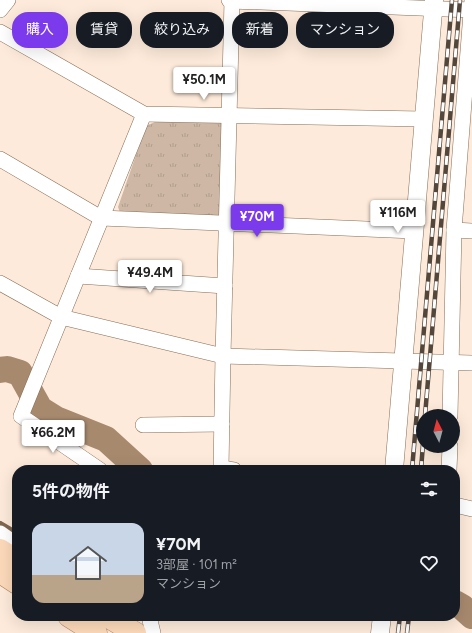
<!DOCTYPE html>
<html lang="ja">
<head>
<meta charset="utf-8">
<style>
  body { margin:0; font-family:Figtree,"Noto Sans JP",sans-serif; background:#242831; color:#f1f3f6; height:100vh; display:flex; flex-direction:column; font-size:15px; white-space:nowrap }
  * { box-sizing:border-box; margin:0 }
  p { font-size:13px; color:#9ea1a6 }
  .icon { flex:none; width:22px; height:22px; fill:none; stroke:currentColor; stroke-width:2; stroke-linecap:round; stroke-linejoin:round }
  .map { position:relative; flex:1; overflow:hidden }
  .side { position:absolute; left:12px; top:465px; width:448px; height:156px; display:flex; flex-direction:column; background:#171b24; border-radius:16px; box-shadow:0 4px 16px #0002 }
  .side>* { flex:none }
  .banner { position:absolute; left:12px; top:12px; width:448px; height:36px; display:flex; gap:8px }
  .needle { width:26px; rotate:354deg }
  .buttons { position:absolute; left:416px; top:409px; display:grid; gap:8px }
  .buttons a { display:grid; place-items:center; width:44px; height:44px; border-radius:50%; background:#171b24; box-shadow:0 4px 16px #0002; font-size:20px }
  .price { position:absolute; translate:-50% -34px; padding:0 9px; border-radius:4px; background:#fff; color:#222; font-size:13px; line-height:26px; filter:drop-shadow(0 1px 2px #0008) }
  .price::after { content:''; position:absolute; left:50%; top:24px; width:12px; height:9px; margin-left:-6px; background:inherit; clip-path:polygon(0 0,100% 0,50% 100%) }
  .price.on { background:#7c3aed; color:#fff }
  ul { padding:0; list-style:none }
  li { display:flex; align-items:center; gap:12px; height:100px; padding:0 20px }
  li+li { border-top:1px solid #363941 }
  li span { display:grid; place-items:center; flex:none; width:112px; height:80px; border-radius:12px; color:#555 }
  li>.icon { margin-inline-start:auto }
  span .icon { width:48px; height:48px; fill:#fffc; stroke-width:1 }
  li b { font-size:17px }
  h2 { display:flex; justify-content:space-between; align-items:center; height:48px; padding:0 20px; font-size:17px }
  .pill { padding:0 14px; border-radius:16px; background:#171b24; box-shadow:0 4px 16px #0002; font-size:14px; line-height:36px }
  .pill.on { background:#7c3aed; color:#fff }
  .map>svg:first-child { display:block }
  .grass { fill:url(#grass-tufts) }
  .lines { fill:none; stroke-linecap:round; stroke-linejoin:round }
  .stream { stroke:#7f6751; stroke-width:4.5 }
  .river { stroke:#a7896e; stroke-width:26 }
  .minor-casing { stroke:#886e56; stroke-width:16 }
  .tertiary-casing { stroke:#886e56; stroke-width:19 }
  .primary-casing { stroke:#ad855f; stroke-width:23 }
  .minor { stroke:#fff; stroke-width:15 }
  .tertiary { stroke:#fff; stroke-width:18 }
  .primary { stroke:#fbd9b9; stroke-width:22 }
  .rail-casing { stroke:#53473c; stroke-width:4.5 }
  .rail { stroke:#fff; stroke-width:3; stroke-dasharray:9; stroke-linecap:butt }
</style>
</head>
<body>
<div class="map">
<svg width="472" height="633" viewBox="0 0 472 633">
  <defs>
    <pattern id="grass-tufts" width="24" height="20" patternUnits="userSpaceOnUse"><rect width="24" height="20" fill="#ceb8a5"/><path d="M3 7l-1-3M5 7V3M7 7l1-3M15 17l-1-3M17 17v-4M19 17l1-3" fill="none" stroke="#b19d8d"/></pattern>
  </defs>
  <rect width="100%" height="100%" fill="#fdeada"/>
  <!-- grass -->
  <polygon class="grass" points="157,121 221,122 226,130 223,214 217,219 121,215 118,207 146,126"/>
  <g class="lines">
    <!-- stream -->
    <polyline class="stream" points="0,523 17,533"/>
    <!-- river -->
    <g class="river">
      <polyline points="0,370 7,369 20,373 40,409 56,419 106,439 140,470"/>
      <polyline points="455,603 462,607 472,616"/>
    </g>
    <!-- minor casing -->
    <g class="minor-casing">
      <g id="minor">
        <polyline points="229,0 231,1 472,10"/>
        <polyline points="232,0 223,356 221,468 234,470"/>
        <polyline points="0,10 8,0"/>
        <polyline points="0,32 144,114 423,119"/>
        <polyline points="0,159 101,218 414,231"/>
        <polyline points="454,230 472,231"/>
        <polyline points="78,276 225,286"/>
        <polyline points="0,283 61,317 223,356 472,363"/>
        <polyline points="450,416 454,230 472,0"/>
        <polyline points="143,425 222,424"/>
        <polyline points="100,470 21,416 144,114"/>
        <polyline points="449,470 450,446"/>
        <polyline points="455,505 472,509"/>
        <polyline points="0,533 17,545"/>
        <polyline points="149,616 153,633"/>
      </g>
    </g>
    <!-- tertiary casing -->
    <g class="tertiary-casing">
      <g id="tertiary">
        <polyline points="394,470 434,0"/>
        <polyline points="380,633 382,616"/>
      </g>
    </g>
    <!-- primary casing -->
    <g class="primary-casing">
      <g id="primary">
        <polyline points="0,550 17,561"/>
        <polyline points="0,572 17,583"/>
        <polyline points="69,616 96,633"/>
        <polyline points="107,616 135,633"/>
      </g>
    </g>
    <!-- minor -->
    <use href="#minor" class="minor"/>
    <!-- tertiary -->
    <use href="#tertiary" class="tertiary"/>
    <!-- primary -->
    <use href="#primary" class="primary"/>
    <!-- rail casing -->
    <g class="rail-casing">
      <g id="rail">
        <polyline points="425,416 460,0"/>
        <polyline points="412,470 452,0"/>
        <polyline points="421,470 423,444"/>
        <polyline points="398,633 400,616"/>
        <polyline points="407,633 409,616"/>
      </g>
    </g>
    <!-- rail -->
    <use href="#rail" class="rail"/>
  </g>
</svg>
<div class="buttons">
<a><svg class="needle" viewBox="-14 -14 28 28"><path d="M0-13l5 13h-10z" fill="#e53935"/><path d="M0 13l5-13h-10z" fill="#9ea1a6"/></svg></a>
</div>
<b class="price" style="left:204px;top:101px">¥50.1M</b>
<b class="price" style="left:398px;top:234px">¥116M</b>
<b class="price on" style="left:257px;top:238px">¥70M</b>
<b class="price" style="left:150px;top:294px">¥49.4M</b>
<b class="price" style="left:53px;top:454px">¥66.2M</b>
<div class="banner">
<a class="pill on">購入</a>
<a class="pill">賃貸</a>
<a class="pill">絞り込み</a>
<a class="pill">新着</a>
<a class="pill">マンション</a>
</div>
<section class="side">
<h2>5件の物件<svg class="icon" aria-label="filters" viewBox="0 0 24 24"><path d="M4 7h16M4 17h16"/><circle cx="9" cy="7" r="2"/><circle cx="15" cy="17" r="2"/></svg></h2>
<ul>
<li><span style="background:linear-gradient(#c9d6e8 65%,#b9a48a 0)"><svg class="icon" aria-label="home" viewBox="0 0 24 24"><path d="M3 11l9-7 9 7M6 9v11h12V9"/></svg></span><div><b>¥70M</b><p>3部屋 · 101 m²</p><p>マンション</p></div><svg class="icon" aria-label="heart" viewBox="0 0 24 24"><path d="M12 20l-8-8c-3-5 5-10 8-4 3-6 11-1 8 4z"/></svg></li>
</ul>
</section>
</div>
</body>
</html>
